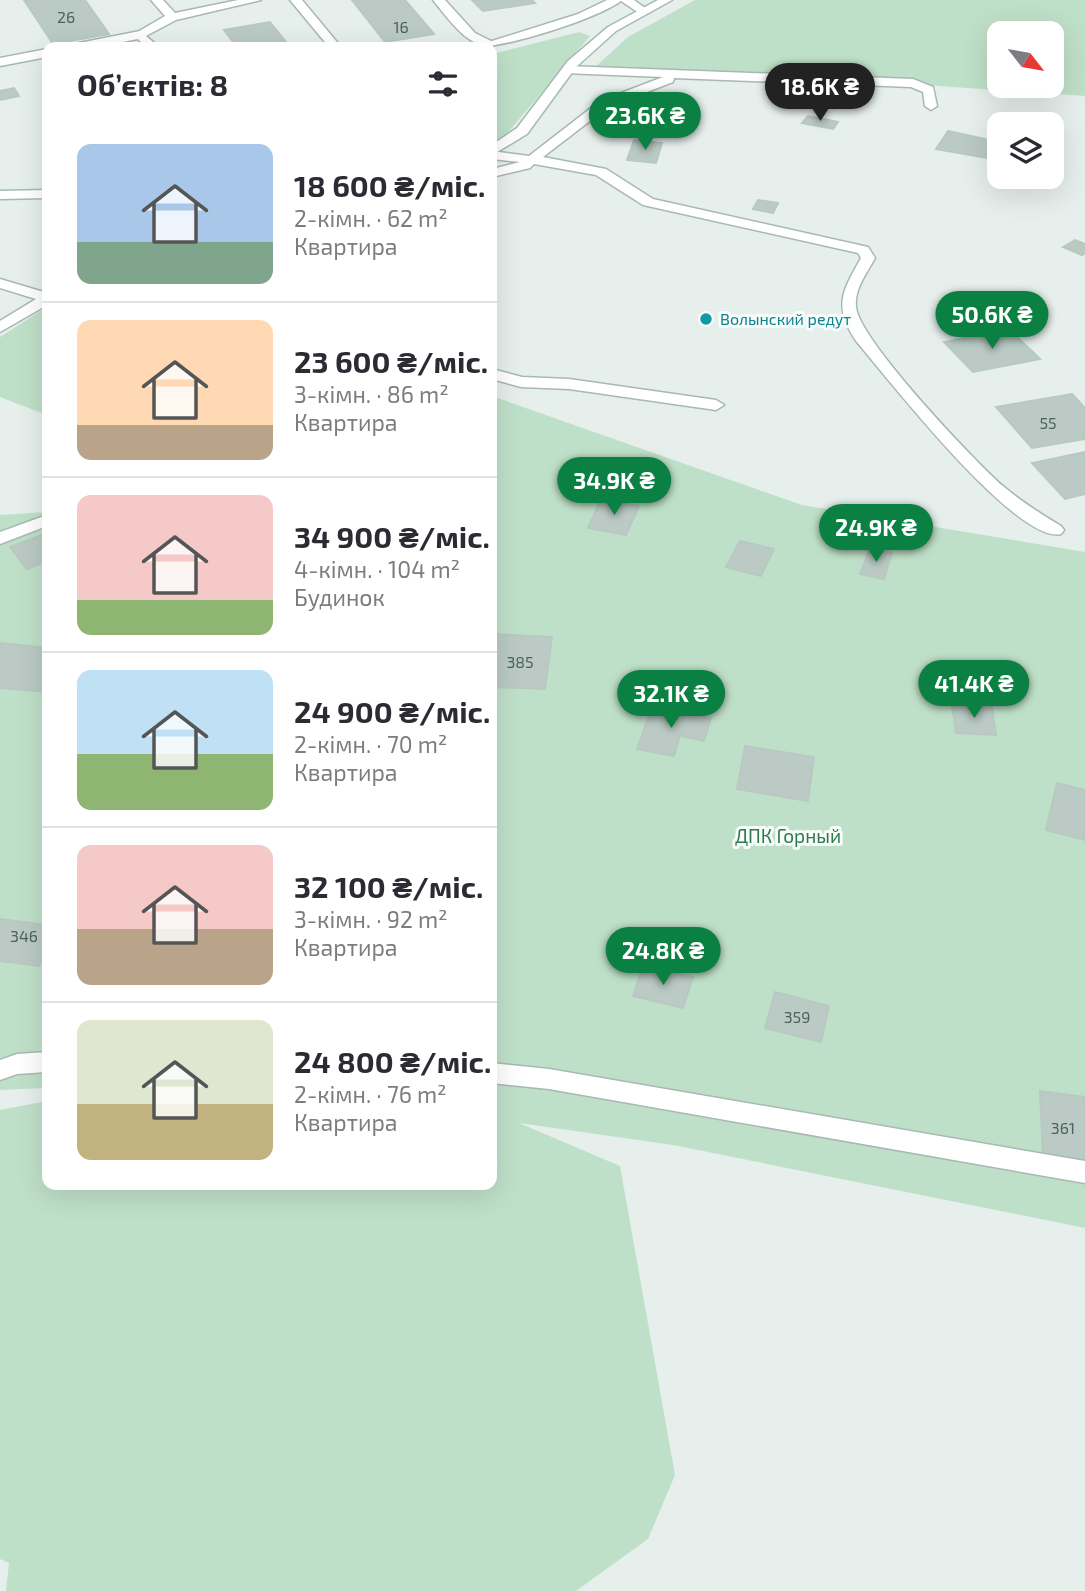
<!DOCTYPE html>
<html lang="uk">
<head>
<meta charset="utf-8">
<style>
  body { margin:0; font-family:"Exo 2",sans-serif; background:#f2f2f3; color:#2b2b33; height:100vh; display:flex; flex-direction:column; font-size:26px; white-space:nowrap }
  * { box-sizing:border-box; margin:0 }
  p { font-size:23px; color:#7c7c81 }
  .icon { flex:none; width:38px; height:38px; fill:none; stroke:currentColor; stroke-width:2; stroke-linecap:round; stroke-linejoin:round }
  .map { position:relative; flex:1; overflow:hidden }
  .sheet { position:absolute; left:42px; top:42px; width:455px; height:1148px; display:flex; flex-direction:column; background:#fff; border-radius:14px; box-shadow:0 7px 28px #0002 }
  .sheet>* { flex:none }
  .needle { width:46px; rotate:121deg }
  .controls { position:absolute; left:987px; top:21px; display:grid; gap:14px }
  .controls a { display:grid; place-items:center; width:77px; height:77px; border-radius:14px; background:#fff; box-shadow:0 7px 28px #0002; font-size:35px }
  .price { position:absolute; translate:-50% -60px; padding:0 16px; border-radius:24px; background:#0b8043; color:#fff; font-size:23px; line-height:46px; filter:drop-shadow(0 2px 4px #0008) }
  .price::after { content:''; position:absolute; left:50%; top:42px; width:21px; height:16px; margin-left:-10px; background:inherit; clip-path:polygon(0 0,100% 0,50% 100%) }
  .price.selected { background:#222; color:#fff }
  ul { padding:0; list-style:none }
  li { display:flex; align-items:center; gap:21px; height:175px; padding:0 35px }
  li+li { border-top:2px solid #e1e1e2 }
  li span { display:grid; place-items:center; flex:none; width:196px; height:140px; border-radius:14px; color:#555 }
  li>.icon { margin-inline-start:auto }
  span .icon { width:84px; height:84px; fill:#fffc; stroke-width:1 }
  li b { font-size:30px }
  h2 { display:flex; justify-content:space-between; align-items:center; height:84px; padding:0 35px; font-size:30px }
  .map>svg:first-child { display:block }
  .green { fill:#bfe0c8; fill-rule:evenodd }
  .building { fill:#bbcac4; stroke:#b8c9c2; stroke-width:2 }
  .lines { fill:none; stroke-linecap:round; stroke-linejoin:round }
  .lane-casing { stroke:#a8b8b2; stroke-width:3 }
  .street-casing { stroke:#a8b8b2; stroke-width:3 }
  .secondary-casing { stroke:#a4bbb3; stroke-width:3 }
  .lane { fill:#fff; fill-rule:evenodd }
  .street { fill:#fff; fill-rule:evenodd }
  .secondary { fill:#fff; fill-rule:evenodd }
  .culture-dot { fill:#0f9aa8; stroke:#f7fbf9; stroke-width:2.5 }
  .labels { text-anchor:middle; stroke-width:6; stroke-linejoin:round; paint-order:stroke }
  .number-label { font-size:16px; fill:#4a645c }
  .far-culture-label { font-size:16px; fill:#0d838f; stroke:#f7fbf9; text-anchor:start }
  .park-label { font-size:19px; fill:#2d7a4b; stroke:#f7fbf9 }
</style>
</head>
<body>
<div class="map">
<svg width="1085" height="1591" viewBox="0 0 1085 1591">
  <rect width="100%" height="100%" fill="#e6efeb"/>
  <!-- green -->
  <g class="green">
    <path d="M695 0H1085V96L795 76 593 69 628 37ZM999 33H1052V86H999Z"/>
    <polygon points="579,32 590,36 504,137 492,146 492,54"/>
    <polygon points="47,307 47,415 0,397 0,337"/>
    <polygon points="492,396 802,505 1085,552 1085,1228 673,1145 519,1123 620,1166 675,1475 648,1539 576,1591 6,1591 9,1563 0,1559 0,1110 47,1101 47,1185 492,1185"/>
    <polygon points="47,512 47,1088 0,1090 0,515"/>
  </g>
  <!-- building -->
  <g class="building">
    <polygon points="24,0 85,0 109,34 53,44"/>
    <polygon points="352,0 405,0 434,34 385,42"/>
    <polygon points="472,0 532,0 535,3 483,11"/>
    <polygon points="270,22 290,47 237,47 224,30"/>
    <polygon points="14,88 19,96 0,100 0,91"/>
    <polygon points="808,116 838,122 833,129 802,123"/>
    <polygon points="948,131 999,142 999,160 936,149"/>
    <polygon points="634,140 662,143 656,163 627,160"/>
    <polygon points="758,200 778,203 773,213 753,209"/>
    <polygon points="1075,240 1085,244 1085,253 1082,255 1063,247"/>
    <polygon points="1009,329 1040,359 973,372 944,342"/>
    <polygon points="1072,394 1085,408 1085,439 1032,448 996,407"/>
    <polygon points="1085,452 1085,494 1065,499 1032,463"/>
    <polygon points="601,499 639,506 626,535 588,528"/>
    <polygon points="47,533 47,561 27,569 10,547"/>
    <polygon points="740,541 774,549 761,576 726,567"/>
    <polygon points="870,548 892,553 884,579 860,574"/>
    <polygon points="492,634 552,637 545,689 492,687"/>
    <polygon points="0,643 47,648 46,692 0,688"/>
    <polygon points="952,706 992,707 996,735 956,733"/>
    <polygon points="652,707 711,718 704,741 680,736 674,756 637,749"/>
    <polygon points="745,746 814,757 808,801 737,789"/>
    <polygon points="1057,783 1085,790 1085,840 1046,830"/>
    <polygon points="0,919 47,925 47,948 39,966 0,961"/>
    <polygon points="643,966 693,977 683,1008 633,996"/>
    <polygon points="775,992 829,1006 821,1042 765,1028"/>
    <polygon points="1040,1091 1085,1097 1085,1164 1043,1158"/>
  </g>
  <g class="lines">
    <!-- lane casing -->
    <g class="lane-casing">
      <g id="lane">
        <polygon points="151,0 163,0 175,13 238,0 261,0 176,20 144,37 136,37 136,33 165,16"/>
        <polygon points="290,0 302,0 341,47 329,47"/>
        <path d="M433 0H445L475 33 493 42V46C469 50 447 17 433 0Z"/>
        <path d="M567 66 913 79 933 87 937 106 931 110 925 106 923 92 911 87 674 78 673 82 608 107 543 157 606 169 653 199 868 247 875 258C867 273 854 289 856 307 859 340 975 462 1004 487 1022 502 1041 514 1061 526L1064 530 1061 534C1017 545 886 376 856 341 833 306 842 292 861 258L858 253 643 205 596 175 534 164 530 168 492 177V169L520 162 492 159V151L529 156 600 101 663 77 563 73V67Z"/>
        <polygon points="0,279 47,293 47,305 0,332 0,321 36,299 0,288"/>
        <polygon points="492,369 522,377 569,379 716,400 724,405 716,410 569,389 521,387 492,379"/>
      </g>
    </g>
    <!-- street casing -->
    <g class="street-casing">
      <g id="street">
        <path d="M607 0H634L649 11 639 13 621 1C594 20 505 48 473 47L578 14Z"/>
        <polygon points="140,31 159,47 146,47 138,39 96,47 73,47 79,43"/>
        <polygon points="47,49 47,57 0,66 0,58"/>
        <polygon points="47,515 47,526 0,544 0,532"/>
        <polygon points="47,1052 47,1072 17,1074 0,1080 0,1060 17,1054"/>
        <polygon points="492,1063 549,1069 1085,1161 1085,1183 549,1089 492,1083"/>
      </g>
    </g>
    <!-- secondary casing -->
    <g class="secondary-casing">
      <g id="secondary">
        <polygon points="658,0 672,0 616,31 576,67 527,134 492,155 492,145 517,128 568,61 608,27"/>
        <polygon points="47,190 47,198 0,199 0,191"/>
      </g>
    </g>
    <!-- lane -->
    <use href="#lane" class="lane"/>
    <!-- street -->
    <use href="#street" class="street"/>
    <!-- secondary -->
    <use href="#secondary" class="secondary"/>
  </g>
  <!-- markers -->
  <circle class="culture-dot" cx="706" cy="319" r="7"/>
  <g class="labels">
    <!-- number labels -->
    <g class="number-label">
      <text x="66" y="23">26</text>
      <text x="401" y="33">16</text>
      <text x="1048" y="429">55</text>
      <text x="520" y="668">385</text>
      <text x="24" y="942">346</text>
      <text x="797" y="1023">359</text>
      <text x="1063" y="1134">361</text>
    </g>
    <!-- far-culture labels -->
    <g class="far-culture-label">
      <text x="720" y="325">Волынский редут</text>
    </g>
    <!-- park labels -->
    <g class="park-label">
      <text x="788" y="843">ДПК Горный</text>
    </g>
  </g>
</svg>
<div class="controls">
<a><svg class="needle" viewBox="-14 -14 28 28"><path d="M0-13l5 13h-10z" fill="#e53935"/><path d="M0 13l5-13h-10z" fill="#7c7c81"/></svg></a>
<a><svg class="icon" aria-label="layers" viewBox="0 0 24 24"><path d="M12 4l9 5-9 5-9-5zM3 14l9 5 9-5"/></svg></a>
</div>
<b class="price selected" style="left:820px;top:123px">18.6K ₴</b>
<b class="price" style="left:645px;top:152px">23.6K ₴</b>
<b class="price" style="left:992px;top:351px">50.6K ₴</b>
<b class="price" style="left:614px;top:517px">34.9K ₴</b>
<b class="price" style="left:876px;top:564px">24.9K ₴</b>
<b class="price" style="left:974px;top:720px">41.4K ₴</b>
<b class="price" style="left:671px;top:730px">32.1K ₴</b>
<b class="price" style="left:663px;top:987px">24.8K ₴</b>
<section class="sheet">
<h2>Об’єктів: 8<svg class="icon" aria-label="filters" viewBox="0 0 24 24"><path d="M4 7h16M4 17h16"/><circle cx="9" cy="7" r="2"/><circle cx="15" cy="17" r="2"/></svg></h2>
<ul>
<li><span style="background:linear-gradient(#a9c7e8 70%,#7fa58c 0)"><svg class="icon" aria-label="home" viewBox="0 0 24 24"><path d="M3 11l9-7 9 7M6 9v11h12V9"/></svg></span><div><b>18 600 ₴/міс.</b><p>2-кімн. · 62 m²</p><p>Квартира</p></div></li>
<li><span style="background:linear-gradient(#ffd9b3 75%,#b9a48a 0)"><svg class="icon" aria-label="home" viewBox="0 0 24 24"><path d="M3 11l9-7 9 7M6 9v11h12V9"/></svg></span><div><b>23 600 ₴/міс.</b><p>3-кімн. · 86 m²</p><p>Квартира</p></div></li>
<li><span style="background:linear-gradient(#f6c9c9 75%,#8fb573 0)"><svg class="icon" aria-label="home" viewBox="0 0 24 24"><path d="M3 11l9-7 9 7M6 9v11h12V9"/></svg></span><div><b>34 900 ₴/міс.</b><p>4-кімн. · 104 m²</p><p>Будинок</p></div></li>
<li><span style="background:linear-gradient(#bfe0f5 60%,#8fb573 0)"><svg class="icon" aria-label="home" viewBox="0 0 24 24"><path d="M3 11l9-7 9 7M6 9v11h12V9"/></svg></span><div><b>24 900 ₴/міс.</b><p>2-кімн. · 70 m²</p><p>Квартира</p></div></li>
<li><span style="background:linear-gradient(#f6c9c9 60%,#b9a48a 0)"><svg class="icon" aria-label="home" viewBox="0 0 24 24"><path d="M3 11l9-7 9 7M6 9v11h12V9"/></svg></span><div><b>32 100 ₴/міс.</b><p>3-кімн. · 92 m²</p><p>Квартира</p></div></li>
<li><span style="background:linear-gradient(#dfe7d0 60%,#c2b280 0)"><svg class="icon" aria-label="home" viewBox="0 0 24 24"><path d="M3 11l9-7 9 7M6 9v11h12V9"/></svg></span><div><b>24 800 ₴/міс.</b><p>2-кімн. · 76 m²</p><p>Квартира</p></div></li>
</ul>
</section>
</div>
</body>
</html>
